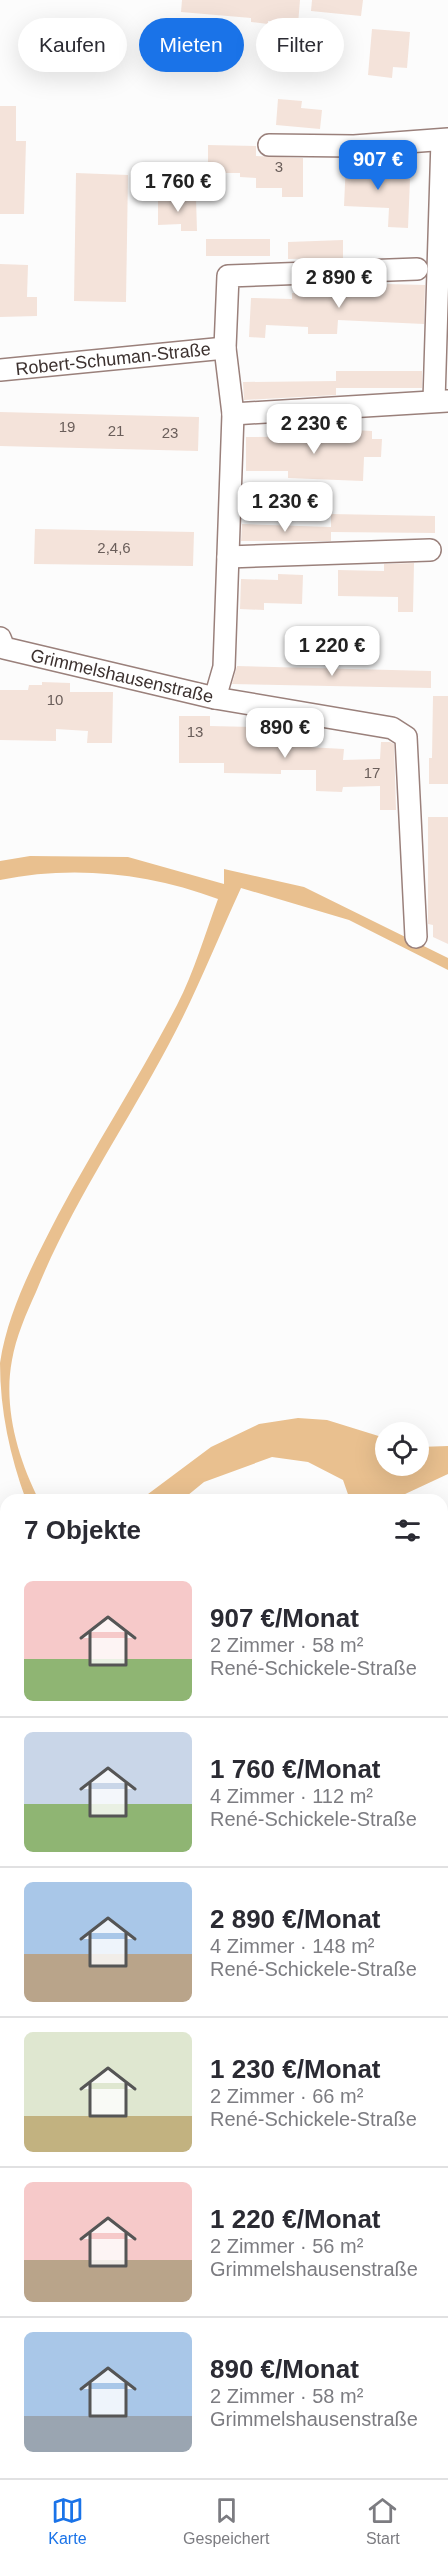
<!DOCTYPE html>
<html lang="de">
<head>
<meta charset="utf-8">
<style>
  body { margin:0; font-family:Helvetica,sans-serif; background:#f2f2f3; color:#2b2b33; height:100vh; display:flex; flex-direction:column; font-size:22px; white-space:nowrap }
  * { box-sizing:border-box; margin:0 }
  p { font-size:20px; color:#7c7c81 }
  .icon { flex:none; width:33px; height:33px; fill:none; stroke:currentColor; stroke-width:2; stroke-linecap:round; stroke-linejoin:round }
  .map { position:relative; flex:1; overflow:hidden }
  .drawer { position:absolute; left:0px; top:1494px; width:448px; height:984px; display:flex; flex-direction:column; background:#fff; border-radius:18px 18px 0 0; box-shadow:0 6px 24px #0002 }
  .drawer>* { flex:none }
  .banner { position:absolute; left:18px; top:18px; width:412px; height:54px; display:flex; gap:12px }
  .controls { position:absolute; left:375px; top:1422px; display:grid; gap:12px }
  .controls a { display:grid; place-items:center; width:54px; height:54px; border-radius:50%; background:#fff; box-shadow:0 6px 24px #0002; font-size:30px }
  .price { position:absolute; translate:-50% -51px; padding:0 14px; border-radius:12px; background:#fff; color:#222; font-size:20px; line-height:39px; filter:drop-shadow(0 2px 3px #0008) }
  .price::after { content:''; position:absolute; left:50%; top:36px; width:18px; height:14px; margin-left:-9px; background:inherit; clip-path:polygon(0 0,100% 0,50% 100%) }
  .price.selected { background:#1a73e8; color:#fff }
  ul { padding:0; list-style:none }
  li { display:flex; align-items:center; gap:18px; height:150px; padding:0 24px }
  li+li { border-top:2px solid #e1e1e2 }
  li span { display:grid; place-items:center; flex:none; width:168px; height:120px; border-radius:9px; color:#555 }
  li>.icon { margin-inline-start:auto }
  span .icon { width:72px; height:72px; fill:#fffc; stroke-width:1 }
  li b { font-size:26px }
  h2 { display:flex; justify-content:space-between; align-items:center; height:72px; padding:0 24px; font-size:26px }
  .chip { padding:0 21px; border-radius:27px; background:#fff; box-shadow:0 6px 24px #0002; font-size:21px; line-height:54px }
  .chip.selected { background:#1a73e8; color:#fff }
  .menu { display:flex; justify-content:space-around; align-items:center; height:84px; border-top:2px solid #e1e1e2; background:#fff; font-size:16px; color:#7c7c81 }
  .menu a { display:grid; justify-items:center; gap:3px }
  .menu .selected { color:#1a73e8 }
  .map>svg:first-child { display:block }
  .green { fill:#e9c08f }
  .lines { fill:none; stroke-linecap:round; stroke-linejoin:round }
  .stream { stroke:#f2a1cb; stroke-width:6 }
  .building { fill:#f4e3da }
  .minor-casing { stroke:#9a807b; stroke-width:24 }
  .minor { stroke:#fff; stroke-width:21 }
  .labels { text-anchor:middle; stroke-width:6; stroke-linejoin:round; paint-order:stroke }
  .number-label { font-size:15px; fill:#6a5e5a }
  .street-label { font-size:18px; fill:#3c312f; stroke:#fff }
</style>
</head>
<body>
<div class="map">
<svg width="448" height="2478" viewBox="0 0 448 2478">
  <rect width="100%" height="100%" fill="#fcfcfc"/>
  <!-- green -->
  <g class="green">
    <path d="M30 856 128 857 224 884V869L304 887 448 958V970L349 920 241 888C217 940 196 994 169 1044 125 1127 71 1205 36 1292 26 1314 16 1337 12 1360 3 1407 18 1459 39 1500H26C10 1456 0 1411 0 1363 8 1310 34 1262 58 1215 96 1144 140 1076 177 1005 194 972 205 934 218 899 148 873 73 865 0 880V861Z"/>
    <polygon points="298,1418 327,1420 385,1438 386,1466 418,1466 419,1447 448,1446 448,1474 403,1495 400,1500 350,1500 343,1480 308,1462 272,1457 204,1482 182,1500 140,1500 211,1447 259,1424"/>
    <polygon points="6,1715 6,1928 0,1934 0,1721"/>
    <polygon points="448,2260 448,2427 442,2426 442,2261"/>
    <polygon points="443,2436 448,2437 448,2478 159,2478 159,2472 442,2472"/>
  </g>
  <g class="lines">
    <!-- stream -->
    <g class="stream">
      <polyline points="0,1750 6,1745"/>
      <polyline points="442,2392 448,2395"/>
      <polyline points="162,2472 163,2478"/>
    </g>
  </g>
  <!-- building -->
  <g class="building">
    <polygon points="182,0 300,0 298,24 268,21 268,24 251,22 251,18 181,12"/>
    <polygon points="312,0 363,0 361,16 311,11"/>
    <polygon points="372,29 410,32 407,68 393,67 392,78 368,75"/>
    <polygon points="278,99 302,101 301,108 322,110 320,129 276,125"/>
    <polygon points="0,106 16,106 16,141 26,141 24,214 0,214"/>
    <polygon points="208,145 256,146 256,156 303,158 303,197 282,197 282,188 256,188 256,178 240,177 240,173 208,173"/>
    <polygon points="346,161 390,163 389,178 410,179 408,228 388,227 389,208 344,206"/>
    <polygon points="76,173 128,175 126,302 74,301"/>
    <polygon points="158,198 196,198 197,231 181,231 181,224 158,225"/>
    <rect x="206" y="239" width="64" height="17"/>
    <polygon points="343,240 343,258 288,259 288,242"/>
    <polygon points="0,264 28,265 27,297 37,297 37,316 0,317"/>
    <polygon points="387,284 425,285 424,324 338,320 337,334 308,334 308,327 266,325 265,338 249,337 251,298 292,299 292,293 339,294 339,288 386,290"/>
    <polygon points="336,371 422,371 422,388 336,388 336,382 336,395 244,400 243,382 336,381"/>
    <polygon points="0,412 199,417 198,451 0,446"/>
    <polygon points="334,429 372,431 372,439 382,439 381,457 364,457 363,481 288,478 288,471 246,471 246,437 334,436"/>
    <polygon points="331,514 435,516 435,533 331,532"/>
    <polygon points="242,524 331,527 331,541 241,541"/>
    <polygon points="35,529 194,532 193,566 34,564"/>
    <polygon points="414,563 413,612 398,612 398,597 338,596 338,570 384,571 384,564"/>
    <polygon points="278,574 303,575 302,604 264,603 264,610 240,609 241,579 278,580"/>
    <polygon points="237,666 431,671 431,688 232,684"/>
    <polygon points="42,682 70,683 70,692 113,692 112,743 87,743 88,731 56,729 56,741 0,740 0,690 28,690 29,685 42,685"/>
    <polygon points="433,696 448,696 448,784 429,784 429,758 432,758"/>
    <polygon points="179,716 210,716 210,726 253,727 253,744 344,749 343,760 380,759 381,742 390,742 394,744 396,810 380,810 380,786 343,787 342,792 316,791 316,770 281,770 281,774 224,773 224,763 179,763"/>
    <polygon points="428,817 448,817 448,944 433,937 433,925 428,924"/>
  </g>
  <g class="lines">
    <!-- minor casing -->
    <g class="minor-casing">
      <g id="minor">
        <polyline points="269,145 354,146 448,139"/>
        <polyline points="0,370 225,348"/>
        <polyline points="434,401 442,140"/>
        <polyline points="233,414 447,401"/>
        <polyline points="228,557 430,550"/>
        <polyline points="0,638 4,648 215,698 392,728 406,737 416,937"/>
        <polyline points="215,698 224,667 233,414 225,348 228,276 417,269"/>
        <polyline points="0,1590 6,1585"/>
        <polyline points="442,1689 448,1689"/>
      </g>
    </g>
    <!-- minor -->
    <use href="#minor" class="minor"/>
  </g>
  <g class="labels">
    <!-- number labels -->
    <g class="number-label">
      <text x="279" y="172">3</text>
      <text x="67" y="432">19</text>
      <text x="116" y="436">21</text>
      <text x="170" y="438">23</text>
      <text x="114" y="553">2,4,6</text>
      <text x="55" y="705">10</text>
      <text x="195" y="737">13</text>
      <text x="372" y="778">17</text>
    </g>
    <!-- street labels -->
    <g class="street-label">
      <text transform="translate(113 359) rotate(-6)" y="6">Robert-Schuman-Straße</text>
      <text transform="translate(122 676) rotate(13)" y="6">Grimmelshausenstraße</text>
    </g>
  </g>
</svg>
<div class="controls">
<a><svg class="icon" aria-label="locate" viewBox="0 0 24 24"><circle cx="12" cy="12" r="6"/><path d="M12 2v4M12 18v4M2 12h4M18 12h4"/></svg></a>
</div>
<b class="price selected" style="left:378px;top:191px">907 €</b>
<b class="price" style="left:178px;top:213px">1 760 €</b>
<b class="price" style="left:339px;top:309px">2 890 €</b>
<b class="price" style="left:314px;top:455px">2 230 €</b>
<b class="price" style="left:285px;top:533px">1 230 €</b>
<b class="price" style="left:332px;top:677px">1 220 €</b>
<b class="price" style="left:285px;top:759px">890 €</b>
<div class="banner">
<a class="chip">Kaufen</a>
<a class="chip selected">Mieten</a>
<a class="chip">Filter</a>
</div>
<section class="drawer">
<h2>7 Objekte<svg class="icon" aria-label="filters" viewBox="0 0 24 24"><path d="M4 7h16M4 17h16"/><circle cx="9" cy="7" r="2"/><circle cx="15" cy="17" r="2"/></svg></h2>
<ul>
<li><span style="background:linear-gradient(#f6c9c9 65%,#8fb573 0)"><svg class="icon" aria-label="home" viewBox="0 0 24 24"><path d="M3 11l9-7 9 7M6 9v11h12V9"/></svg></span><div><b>907 €/Monat</b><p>2 Zimmer · 58 m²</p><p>René-Schickele-Straße</p></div></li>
<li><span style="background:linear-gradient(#c9d6e8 60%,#8fb573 0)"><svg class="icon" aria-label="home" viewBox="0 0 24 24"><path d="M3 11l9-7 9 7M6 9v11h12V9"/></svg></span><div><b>1 760 €/Monat</b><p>4 Zimmer · 112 m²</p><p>René-Schickele-Straße</p></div></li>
<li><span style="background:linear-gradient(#a9c7e8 60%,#b9a48a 0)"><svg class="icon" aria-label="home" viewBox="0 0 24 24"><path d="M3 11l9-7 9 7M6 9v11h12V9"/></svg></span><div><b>2 890 €/Monat</b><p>4 Zimmer · 148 m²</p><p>René-Schickele-Straße</p></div></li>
<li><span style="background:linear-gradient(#dfe7d0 70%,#c2b280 0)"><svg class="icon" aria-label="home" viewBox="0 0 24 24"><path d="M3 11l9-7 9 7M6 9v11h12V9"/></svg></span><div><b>1 230 €/Monat</b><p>2 Zimmer · 66 m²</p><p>René-Schickele-Straße</p></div></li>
<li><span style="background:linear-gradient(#f6c9c9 65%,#b9a48a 0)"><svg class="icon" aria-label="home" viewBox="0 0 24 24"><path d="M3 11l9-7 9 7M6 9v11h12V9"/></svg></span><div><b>1 220 €/Monat</b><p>2 Zimmer · 56 m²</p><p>Grimmelshausenstraße</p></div></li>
<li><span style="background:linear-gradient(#a9c7e8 70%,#9aa5b1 0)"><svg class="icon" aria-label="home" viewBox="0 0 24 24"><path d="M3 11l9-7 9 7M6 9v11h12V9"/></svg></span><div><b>890 €/Monat</b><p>2 Zimmer · 58 m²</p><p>Grimmelshausenstraße</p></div></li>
</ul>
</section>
</div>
<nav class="menu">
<a class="selected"><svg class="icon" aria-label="map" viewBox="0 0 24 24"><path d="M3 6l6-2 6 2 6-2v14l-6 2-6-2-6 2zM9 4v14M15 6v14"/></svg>Karte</a>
<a><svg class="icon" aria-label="saved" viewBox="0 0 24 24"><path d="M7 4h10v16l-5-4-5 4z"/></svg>Gespeichert</a>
<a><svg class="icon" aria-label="home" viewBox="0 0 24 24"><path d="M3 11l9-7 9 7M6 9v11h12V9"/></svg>Start</a>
</nav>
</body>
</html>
